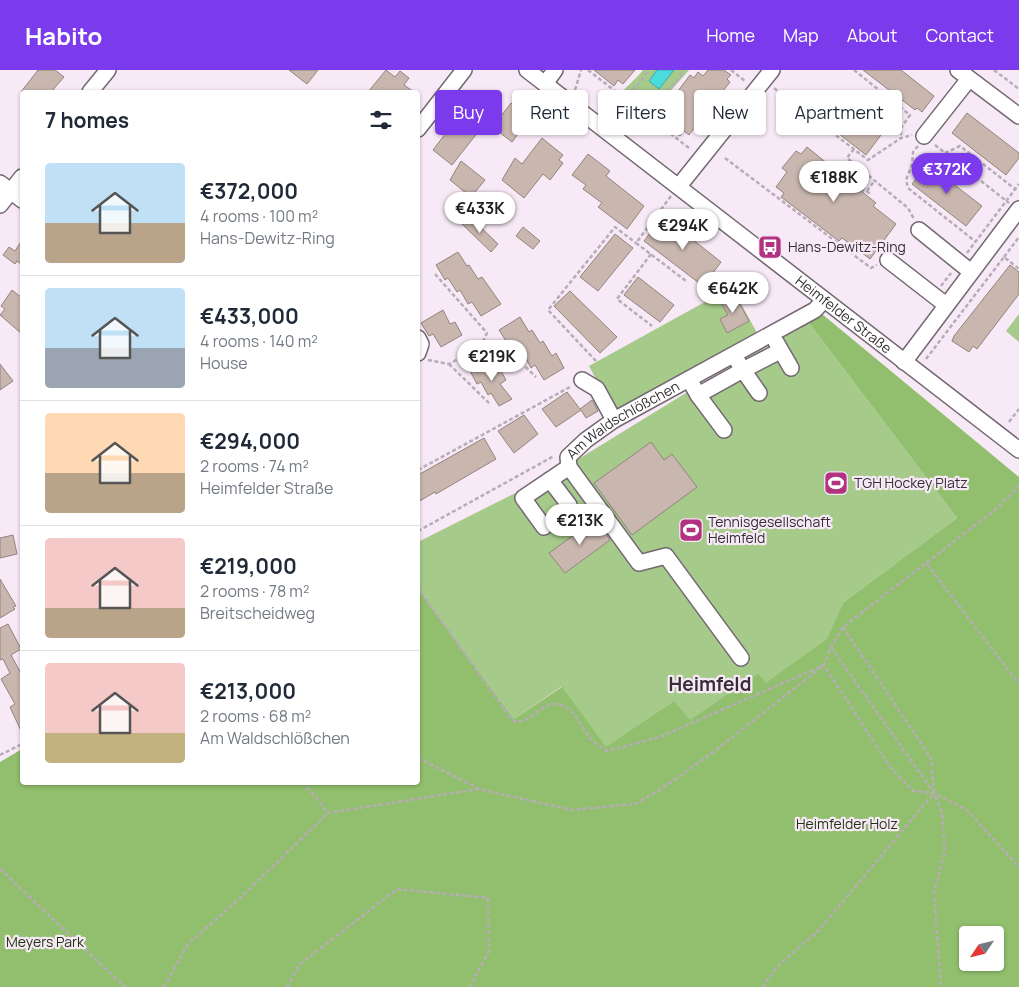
<!DOCTYPE html>
<html lang="en">
<head>
<meta charset="utf-8">
<style>
  body { margin:0; font-family:Manrope,sans-serif; background:#f2f2f3; color:#1f2937; height:100vh; display:flex; flex-direction:column; font-size:19px; white-space:nowrap }
  * { box-sizing:border-box; margin:0 }
  p { font-size:16px; color:#747a83 }
  .icon { flex:none; width:28px; height:28px; fill:none; stroke:currentColor; stroke-width:2; stroke-linecap:round; stroke-linejoin:round }
  .map { position:relative; flex:1; overflow:hidden }
  .panel { position:absolute; left:20px; top:20px; width:400px; height:695px; display:flex; flex-direction:column; background:#fff; border-radius:5px; box-shadow:0 1px 4px #0004 }
  .panel>* { flex:none }
  .top-card { position:absolute; left:435px; top:20px; width:475px; height:45px; display:flex; gap:10px }
  .needle { width:32px; rotate:235deg }
  .tools { position:absolute; left:959px; top:856px; display:grid; gap:10px }
  .tools a { display:grid; place-items:center; width:45px; height:45px; border-radius:5px; background:#fff; box-shadow:0 1px 4px #0004; font-size:25px }
  .price { position:absolute; translate:-50% -42px; padding:0 11px; border-radius:18px; background:#fff; color:#222; font-size:16px; line-height:32px; filter:drop-shadow(0 1px 2px #0008) }
  .price::after { content:''; position:absolute; left:50%; top:30px; width:15px; height:11px; margin-left:-8px; background:inherit; clip-path:polygon(0 0,100% 0,50% 100%) }
  .price.on { background:#7c3aed; color:#fff }
  ul { padding:0; list-style:none }
  li { display:flex; align-items:center; gap:15px; height:125px; padding:0 25px }
  li+li { border-top:1px solid #e0e1e3 }
  li span { display:grid; place-items:center; flex:none; width:140px; height:100px; border-radius:5px; color:#555 }
  li>.icon { margin-inline-start:auto }
  span .icon { width:60px; height:60px; fill:#fffc; stroke-width:1 }
  li b { font-size:21px }
  h2 { display:flex; justify-content:space-between; align-items:center; height:60px; padding:0 25px; font-size:21px }
  .pill { padding:0 18px; border-radius:5px; background:#fff; box-shadow:0 1px 4px #0004; font-size:18px; line-height:45px }
  .pill.on { background:#7c3aed; color:#fff }
  header { display:flex; align-items:center; gap:30px; box-sizing:border-box; height:70px; padding:0 25px; background:#7c3aed; color:#fff }
  header strong { font-size:24px }
  nav { display:flex; gap:28px; margin-inline-start:auto; font-size:18px }
  .map>svg:first-child { display:block }
  .green { fill:#a5ca8a; fill-rule:evenodd }
  .forest { fill:#91bf6d; fill-rule:evenodd }
  .water { fill:#4adbdd; stroke:#43a7aa }
  .building { fill:#c8b6af; stroke:#94847d }
  .lines { fill:none; stroke-linecap:round; stroke-linejoin:round }
  .minor-casing { stroke:#736772; stroke-width:18 }
  .path { stroke:#b7acb7; stroke-width:2.5; stroke-dasharray:4 2.5; stroke-linecap:butt }
  .minor { stroke:#fff; stroke-width:15 }
  .labels { text-anchor:middle; stroke-width:4.5; stroke-linejoin:round; paint-order:stroke }
  .poi-label { font-size:14px; fill:#342f34; stroke:#f7e9f6; text-anchor:start }
  .street-label { font-size:14px; fill:#342f34; stroke:#f7e9f6 }
  .park-label { font-size:14px; fill:#1f310f; stroke:#f7e9f6 }
  .district-label { font-size:19px; font-weight:bold; fill:#382d37; stroke:#f7e9f6 }
</style>
</head>
<body>
<header>
<strong>Habito</strong>
<nav><a>Home</a><a>Map</a><a>About</a><a>Contact</a></nav>
</header>
<div class="map">
<svg width="1019" height="917" viewBox="0 0 1019 917">
  <rect width="100%" height="100%" fill="#f7e9f6"/>
  <!-- green -->
  <g class="green">
    <path d="M643 0H689L658 35 651 54 619 27C624 17 636 10 643 0Z"/>
    <polygon points="732,217 757,263 614,343 589,296"/>
    <polygon points="1019,244 1019,272 1006,261"/>
    <path d="M809 253 957 448 844 532 1019 780V917H0V768L22 712H418L513 674 601 709 674 631 606 678 561 617 514 649 418 519V472L559 401 694 318ZM968 865H995V892H968Z"/>
  </g>
  <!-- forest -->
  <path class="forest" d="M822 244 1019 407V917H0V692L22 679V712H418V519L514 649 562 617 606 677 674 631 690 650 758 604 766 613 827 569 844 532 957 448 809 253ZM968 865H995V892H968Z"/>
  <!-- water -->
  <polygon class="water" points="657,0 674,0 659,19 649,11"/>
  <!-- building -->
  <g class="building">
    <polygon points="38,0 55,0 64,7 51,22 21,22"/>
    <polygon points="289,0 318,0 307,14"/>
    <polygon points="386,0 395,7 400,1 409,8 404,15 414,22 368,22"/>
    <polygon points="594,0 635,0 623,14 618,10 614,16"/>
    <polygon points="708,0 724,0 731,5 727,9 730,12 689,65 684,61 680,66 657,49 690,5 694,8 698,2 703,6"/>
    <polygon points="863,0 901,0 934,26 922,42 917,38 915,40"/>
    <polygon points="827,22 881,65 866,85 811,42"/>
    <polygon points="472,29 498,50 511,33 530,48 512,72 486,52 452,95 433,80"/>
    <polygon points="967,43 1019,83 1019,88 1006,105 952,63"/>
    <polygon points="542,68 563,85 559,90 563,93 550,110 543,104 524,128 502,110 515,88 522,94"/>
    <polygon points="807,77 876,133 873,136 896,154 870,189 842,168 839,171 781,127 784,123 776,117 787,102 782,98 796,81 801,84"/>
    <polygon points="588,84 610,101 606,106 644,136 627,159 598,137 602,133 583,119 586,115 572,105"/>
    <polygon points="461,91 485,110 471,127 450,110"/>
    <polygon points="927,94 982,136 966,156 912,114"/>
    <polygon points="469,146 498,174 491,182 462,154"/>
    <polygon points="663,146 721,192 703,216 644,171"/>
    <polygon points="523,157 540,171 533,179 516,166"/>
    <polygon points="615,164 633,178 598,221 580,207"/>
    <polygon points="22,170 22,195 17,191 15,194 3,185 9,177 15,181"/>
    <polygon points="458,182 467,196 469,195 478,209 482,207 501,234 481,246 472,232 468,234 460,220 457,222 448,208 445,210 436,195"/>
    <polygon points="1010,195 1019,202 1019,224 977,279 973,276 969,282 952,271 954,266"/>
    <polygon points="638,207 674,235 660,252 624,225"/>
    <polygon points="12,220 22,228 22,264 0,245 5,239 1,236"/>
    <polygon points="570,221 617,267 600,283 554,236"/>
    <polygon points="734,223 749,251 727,263 720,249 728,245 720,231"/>
    <polygon points="443,240 450,254 455,252 462,265 441,277 433,264 429,266 421,253"/>
    <polygon points="520,247 529,262 532,260 540,273 543,271 552,286 556,283 564,298 544,310 535,295 531,298 523,283 519,285 511,272 508,274 499,260"/>
    <polygon points="490,291 497,303 501,301 506,310 500,314 512,329 499,336 491,323 488,325 481,312 477,314 470,301"/>
    <polygon points="0,294 13,311 0,320"/>
    <polygon points="567,322 580,339 592,330 598,341 586,348 581,340 556,357 542,339"/>
    <polygon points="524,345 538,364 514,383 498,361"/>
    <polygon points="484,368 496,389 436,424 435,422 418,432 418,405"/>
    <polygon points="651,372 664,390 672,384 697,417 632,465 594,413"/>
    <polygon points="596,449 610,470 565,503 549,483"/>
    <polygon points="13,465 17,484 0,488 0,468"/>
    <polygon points="0,509 16,536 13,537 15,539 0,548"/>
    <polygon points="8,554 21,579 11,585 22,605 22,663 10,637 15,634 1,609 10,603 3,589 0,590 0,558"/>
  </g>
  <g class="lines">
    <!-- minor casing -->
    <g class="minor-casing">
      <g id="minor">
        <path id="s1" d="M527 0 1019 380"/>
        <polyline points="958,0 1019,46"/>
        <polyline points="545,14 555,0"/>
        <polyline points="90,22 108,0"/>
        <polyline points="418,59 464,0"/>
        <polyline points="924,66 969,9"/>
        <polyline points="0,113 22,130"/>
        <polyline points="679,116 772,0"/>
        <polyline points="0,135 22,107"/>
        <polyline points="919,160 971,202"/>
        <polyline points="888,190 946,235"/>
        <polyline points="418,268 421,274 418,283"/>
        <polyline points="776,272 791,298"/>
        <polyline points="738,292 743,300 780,281"/>
        <polyline points="904,292 1019,139"/>
        <polyline points="689,309 698,325 743,300 759,323"/>
        <polyline points="582,310 597,319 614,350"/>
        <polyline points="698,325 724,360"/>
        <polyline points="550,410 569,435"/>
        <polyline points="544,457 523,428 569,397"/>
        <path id="s2" d="M741 588 666 486 639 493 569 397 568 387 586 370 614 350 815 240 824 230"/>
      </g>
    </g>
    <!-- path -->
    <g class="path">
      <polyline points="588,0 689,78"/>
      <polyline points="731,0 745,11"/>
      <polyline points="854,0 910,45 901,58 901,68"/>
      <polyline points="994,0 1019,19"/>
      <polyline points="774,18 868,90 901,68 912,65"/>
      <polyline points="575,20 581,0"/>
      <path d="M621 26C635 21 641 12 648 0"/>
      <polyline points="650,48 659,28 678,10 683,0"/>
      <polyline points="935,75 1009,133"/>
      <polyline points="918,76 913,82 912,95 906,110 908,118 976,172"/>
      <polyline points="854,79 847,88 908,138 914,149"/>
      <polyline points="945,83 960,76 1015,119"/>
      <polyline points="725,88 871,198 877,195"/>
      <polyline points="841,103 851,91"/>
      <polyline points="838,104 840,102 843,104 841,106"/>
      <polyline points="867,121 875,110"/>
      <polyline points="862,122 864,119 869,123 867,126"/>
      <polyline points="671,126 636,173 686,211"/>
      <polyline points="967,183 1019,114"/>
      <polyline points="651,184 617,229 652,256"/>
      <polyline points="1004,187 1019,167"/>
      <polyline points="435,204 487,263 481,276"/>
      <polyline points="941,216 951,203"/>
      <polyline points="926,289 1004,187 1019,199"/>
      <polyline points="428,290 449,294 481,276 505,277 536,307"/>
      <polyline points="596,291 548,240 615,157 636,173"/>
      <polyline points="449,294 490,334"/>
      <polyline points="1009,352 1019,339"/>
      <polyline points="418,400 570,317"/>
      <polyline points="418,461 554,386"/>
      <polyline points="927,494 1019,614"/>
      <path d="M418 518 512 650C529 659 542 628 561 635 576 640 581 658 591 669 595 674 602 677 607 681L660 667 824 595 890 697 913 721 934 723 967 740 1019 797"/>
      <polyline points="831,577 934,723 942,742 945,781 934,822 941,917"/>
      <polyline points="0,685 22,674"/>
      <polyline points="418,688 478,718"/>
      <polyline points="303,712 328,743"/>
      <polyline points="0,799 125,917"/>
      <polyline points="164,917 188,874 239,829 328,743 479,719 572,740 635,734 663,718 712,683 824,595 831,577 843,557 996,439 1019,416"/>
      <polyline points="287,917 299,895 397,819 488,828 489,881 470,917"/>
      <polyline points="762,917 780,894 819,860 934,723 931,688 843,557"/>
    </g>
    <!-- minor -->
    <use href="#minor" class="minor"/>
  </g>
  <!-- icons -->
  <defs>
    <g id="bus-square" transform="scale(1.25)"><rect x="-9" y="-9" width="18" height="18" rx="4" fill="#b13280" stroke="#f7e9f6"/><path d="M-5-6H5V4H4V6H2V4H-2V6H-4V4H-5ZM-3.5-4V0h7V-4ZM-3.5 1.2v1.5H-2V1.2ZM2 1.2v1.5H3.5V1.2Z" fill="#fff"/></g>
    <g id="stadium-square" transform="scale(1.25)"><rect x="-9" y="-9" width="18" height="18" rx="4" fill="#b13280" stroke="#f7e9f6"/><path d="M0-5a6.5 5 0 1 0 0 10a6.5 5 0 1 0 0-10ZM-3.5-1.8h7v3.6h-7Z" fill="#fff"/></g>
  </defs>
  <g fill-rule="evenodd">
    <use href="#bus-square" x="770" y="177"/>
    <use href="#stadium-square" x="836" y="413"/>
    <use href="#stadium-square" x="691" y="460"/>
  </g>
  <g class="labels">
    <!-- poi labels -->
    <g class="poi-label">
      <text x="788" y="182">Hans-Dewitz-Ring</text>
      <text x="854" y="418">TGH Hockey Platz</text>
      <text x="708" y="457">Tennisgesellschaft<tspan x="708" dy="16">Heimfeld</tspan></text>
    </g>
    <!-- street labels -->
    <g class="street-label">
      <text dy="5" stroke="none"><textPath href="#s1" startOffset="400">Heimfelder Straße</textPath></text>
      <text dy="5" stroke="none"><textPath href="#s2" startOffset="350">Am Waldschlößchen</textPath></text>
    </g>
    <!-- park labels -->
    <g class="park-label">
      <text x="847" y="759">Heimfelder Holz</text>
      <text x="45" y="877">Meyers Park</text>
    </g>
    <!-- district labels -->
    <g class="district-label">
      <text x="710" y="621">Heimfeld</text>
    </g>
  </g>
</svg>
<div class="tools">
<a><svg class="needle" viewBox="-14 -14 28 28"><path d="M0-13l5 13h-10z" fill="#e53935"/><path d="M0 13l5-13h-10z" fill="#747a83"/></svg></a>
</div>
<b class="price on" style="left:947px;top:125px">€372K</b>
<b class="price" style="left:834px;top:133px">€188K</b>
<b class="price" style="left:480px;top:164px">€433K</b>
<b class="price" style="left:683px;top:181px">€294K</b>
<b class="price" style="left:733px;top:244px">€642K</b>
<b class="price" style="left:492px;top:312px">€219K</b>
<b class="price" style="left:580px;top:476px">€213K</b>
<div class="top-card">
<a class="pill on">Buy</a>
<a class="pill">Rent</a>
<a class="pill">Filters</a>
<a class="pill">New</a>
<a class="pill">Apartment</a>
</div>
<section class="panel">
<h2>7 homes<svg class="icon" aria-label="filters" viewBox="0 0 24 24"><path d="M4 7h16M4 17h16"/><circle cx="9" cy="7" r="2"/><circle cx="15" cy="17" r="2"/></svg></h2>
<ul>
<li><span style="background:linear-gradient(#bfe0f5 60%,#b9a48a 0)"><svg class="icon" aria-label="home" viewBox="0 0 24 24"><path d="M3 11l9-7 9 7M6 9v11h12V9"/></svg></span><div><b>€372,000</b><p>4 rooms · 100 m²</p><p>Hans-Dewitz-Ring</p></div></li>
<li><span style="background:linear-gradient(#bfe0f5 60%,#9aa5b1 0)"><svg class="icon" aria-label="home" viewBox="0 0 24 24"><path d="M3 11l9-7 9 7M6 9v11h12V9"/></svg></span><div><b>€433,000</b><p>4 rooms · 140 m²</p><p>House</p></div></li>
<li><span style="background:linear-gradient(#ffd9b3 60%,#b9a48a 0)"><svg class="icon" aria-label="home" viewBox="0 0 24 24"><path d="M3 11l9-7 9 7M6 9v11h12V9"/></svg></span><div><b>€294,000</b><p>2 rooms · 74 m²</p><p>Heimfelder Straße</p></div></li>
<li><span style="background:linear-gradient(#f6c9c9 70%,#b9a48a 0)"><svg class="icon" aria-label="home" viewBox="0 0 24 24"><path d="M3 11l9-7 9 7M6 9v11h12V9"/></svg></span><div><b>€219,000</b><p>2 rooms · 78 m²</p><p>Breitscheidweg</p></div></li>
<li><span style="background:linear-gradient(#f6c9c9 70%,#c2b280 0)"><svg class="icon" aria-label="home" viewBox="0 0 24 24"><path d="M3 11l9-7 9 7M6 9v11h12V9"/></svg></span><div><b>€213,000</b><p>2 rooms · 68 m²</p><p>Am Waldschlößchen</p></div></li>
</ul>
</section>
</div>
</body>
</html>
